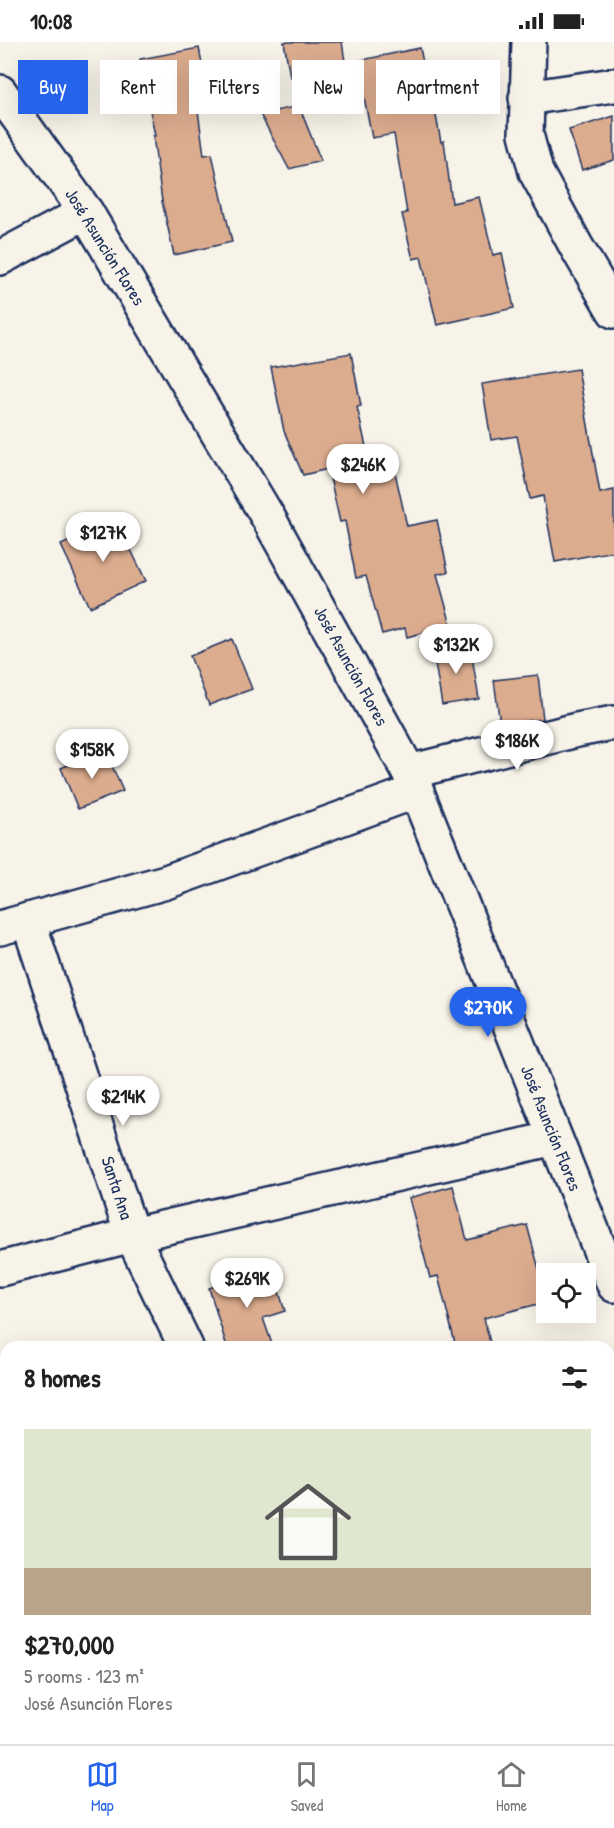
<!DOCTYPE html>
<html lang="en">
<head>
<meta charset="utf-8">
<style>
  body { margin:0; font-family:"Patrick Hand",sans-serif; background:#f6f6f6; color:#222; height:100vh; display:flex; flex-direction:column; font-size:22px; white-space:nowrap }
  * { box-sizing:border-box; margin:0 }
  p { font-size:20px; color:#767676 }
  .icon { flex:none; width:33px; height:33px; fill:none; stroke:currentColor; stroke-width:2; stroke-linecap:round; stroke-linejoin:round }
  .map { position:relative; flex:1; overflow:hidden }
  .side { position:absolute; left:0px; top:1299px; width:615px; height:404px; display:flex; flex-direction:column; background:#fff; border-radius:18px 18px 0 0; box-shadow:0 6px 24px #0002 }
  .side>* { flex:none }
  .top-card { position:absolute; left:18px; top:18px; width:579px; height:54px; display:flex; gap:12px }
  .buttons { position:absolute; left:536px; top:1221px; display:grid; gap:12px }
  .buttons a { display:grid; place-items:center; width:60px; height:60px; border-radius:0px; background:#fff; box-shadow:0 6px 24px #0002; font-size:30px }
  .price { position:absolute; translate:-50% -51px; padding:0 14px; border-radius:21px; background:#fff; color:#222; font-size:20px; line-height:39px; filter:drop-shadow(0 2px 3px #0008) }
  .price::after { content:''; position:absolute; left:50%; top:36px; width:18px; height:14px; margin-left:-9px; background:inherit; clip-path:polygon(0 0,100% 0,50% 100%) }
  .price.on { background:#2563eb; color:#fff }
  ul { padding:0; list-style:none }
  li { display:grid; align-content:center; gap:12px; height:318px; padding:0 24px }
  li span { display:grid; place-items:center; height:186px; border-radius:0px; color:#555 }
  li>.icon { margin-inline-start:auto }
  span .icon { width:108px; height:108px; fill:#fffc; stroke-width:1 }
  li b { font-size:26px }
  h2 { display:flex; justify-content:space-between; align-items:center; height:72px; padding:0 24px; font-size:26px }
  .tag { padding:0 21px; border-radius:0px; background:#fff; box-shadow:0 6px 24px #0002; font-size:21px; line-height:54px }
  .tag.on { background:#2563eb; color:#fff }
  .status { display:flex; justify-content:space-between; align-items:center; height:42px; padding:0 30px; background:#fff; direction:ltr }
  .status svg { height:16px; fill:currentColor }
  .dock { display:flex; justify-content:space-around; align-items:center; height:84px; border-top:2px solid #e0e0e0; background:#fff; font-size:16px; color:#767676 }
  .dock a { display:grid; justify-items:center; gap:3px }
  .dock .on { color:#2563eb }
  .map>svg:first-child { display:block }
  .green { fill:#afd895; stroke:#65847a; stroke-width:1.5 }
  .building { fill:#dcac8e; stroke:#1b2f5e; stroke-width:1.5 }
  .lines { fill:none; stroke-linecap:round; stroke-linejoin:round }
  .minor-casing { stroke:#1b2f5e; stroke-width:38 }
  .tertiary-casing { stroke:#1b2f5e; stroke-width:38 }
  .minor { stroke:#f7f3e8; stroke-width:33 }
  .tertiary { stroke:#f7f3e8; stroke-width:33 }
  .labels { text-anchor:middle; stroke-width:4.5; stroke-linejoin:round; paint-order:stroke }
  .street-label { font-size:18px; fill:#1b2f5e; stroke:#f7f3e8 }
</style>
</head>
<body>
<div class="status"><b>10:08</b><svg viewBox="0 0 49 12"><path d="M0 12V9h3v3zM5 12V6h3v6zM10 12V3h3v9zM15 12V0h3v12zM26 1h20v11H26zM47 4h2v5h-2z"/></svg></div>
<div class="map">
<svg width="614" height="1702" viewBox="0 0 614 1702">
  <rect width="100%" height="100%" fill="#f7f3e8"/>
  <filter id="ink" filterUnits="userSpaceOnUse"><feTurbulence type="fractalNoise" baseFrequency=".0167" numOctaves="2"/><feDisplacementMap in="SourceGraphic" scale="12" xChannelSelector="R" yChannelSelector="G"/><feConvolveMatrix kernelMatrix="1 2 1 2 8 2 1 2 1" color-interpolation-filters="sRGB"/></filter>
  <g filter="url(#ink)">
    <!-- green -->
    <polygon class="green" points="0,1460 6,1473 6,1696 111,1697 114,1702 0,1702"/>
    <!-- building -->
    <g class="building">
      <polygon points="284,0 342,0 346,26 290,35"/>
      <polygon points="199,6 209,58 197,61 204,113 212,112 232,200 174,213 162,159 153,94 155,94 140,17"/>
      <polygon points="420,6 431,58 433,58 441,100 444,99 452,161 479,155 493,213 502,211 514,266 437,283 421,215 413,217 402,172 407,171 394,92 372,96 357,19"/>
      <polygon points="299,64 321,119 289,127 260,72"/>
      <polygon points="614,74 614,118 582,128 569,88"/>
      <polygon points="351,311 361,364 357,365 372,431 394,426 407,484 437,478 448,530 437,532 451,583 407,595 405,586 382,592 366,534 356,536 345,479 340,480 328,427 303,433 284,389 271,325"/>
      <polygon points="578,327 600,451 614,448 614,509 555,520 543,454 530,457 517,394 491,398 482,342"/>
      <polygon points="116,477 146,539 90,565 61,503"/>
      <polygon points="232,597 252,647 209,663 190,614"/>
      <polygon points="470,603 479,657 442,663 433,609"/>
      <polygon points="538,633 543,677 500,682 494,638"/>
      <polygon points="105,708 123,749 78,767 61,726"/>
      <polygon points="453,1144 467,1198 527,1183 546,1253 546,1260 484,1276 491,1305 456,1305 438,1234 430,1236 409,1156"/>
      <polygon points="272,1227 285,1269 263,1276 273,1305 227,1305 209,1246"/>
    </g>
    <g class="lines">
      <!-- minor casing -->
      <g class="minor-casing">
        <g id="minor">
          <polyline points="529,0 526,92 536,130 576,204 614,269"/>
          <polyline points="0,50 86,170 269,477 409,730"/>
          <polyline points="526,56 614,43"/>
          <polyline points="0,216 86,170"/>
          <polyline points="28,878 132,1193 186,1305"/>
          <polyline points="0,886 166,840 417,749"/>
          <polyline points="0,1227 132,1193 555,1096"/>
          <polyline points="609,1620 614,1619"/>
          <polyline points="288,1702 307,1696"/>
        </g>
      </g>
      <!-- tertiary casing -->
      <g class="tertiary-casing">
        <polyline id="tertiary" points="614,681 577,688 409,730 614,1243"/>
      </g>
      <!-- minor -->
      <use href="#minor" class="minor"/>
      <!-- tertiary -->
      <use href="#tertiary" class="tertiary"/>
    </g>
  </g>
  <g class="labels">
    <!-- street labels -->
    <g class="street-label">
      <text transform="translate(105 205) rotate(58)" y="6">José Asunción Flores</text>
      <text transform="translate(351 624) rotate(61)" y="6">José Asunción Flores</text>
      <text transform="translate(551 1086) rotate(68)" y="6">José Asunción Flores</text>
      <text transform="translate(117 1146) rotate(72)" y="6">Santa Ana</text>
    </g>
  </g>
</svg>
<div class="buttons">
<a><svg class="icon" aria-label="locate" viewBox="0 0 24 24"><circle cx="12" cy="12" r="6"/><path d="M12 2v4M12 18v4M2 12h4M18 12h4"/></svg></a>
</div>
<b class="price" style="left:363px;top:453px">$246K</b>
<b class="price" style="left:103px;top:521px">$127K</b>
<b class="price" style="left:456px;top:633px">$132K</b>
<b class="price" style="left:517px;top:729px">$186K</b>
<b class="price" style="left:92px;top:738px">$158K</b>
<b class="price on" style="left:488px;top:996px">$270K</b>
<b class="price" style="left:123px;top:1085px">$214K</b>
<b class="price" style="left:247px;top:1267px">$269K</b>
<div class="top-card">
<a class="tag on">Buy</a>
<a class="tag">Rent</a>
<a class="tag">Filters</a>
<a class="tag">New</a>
<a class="tag">Apartment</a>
</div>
<section class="side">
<h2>8 homes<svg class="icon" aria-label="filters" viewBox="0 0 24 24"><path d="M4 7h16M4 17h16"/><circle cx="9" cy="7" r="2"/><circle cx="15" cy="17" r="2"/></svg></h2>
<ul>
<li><span style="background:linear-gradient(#dfe7d0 75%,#b9a48a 0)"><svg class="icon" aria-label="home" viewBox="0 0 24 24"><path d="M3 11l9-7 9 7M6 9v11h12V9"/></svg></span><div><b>$270,000</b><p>5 rooms · 123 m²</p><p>José Asunción Flores</p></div></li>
</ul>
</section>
</div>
<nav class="dock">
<a class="on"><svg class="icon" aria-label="map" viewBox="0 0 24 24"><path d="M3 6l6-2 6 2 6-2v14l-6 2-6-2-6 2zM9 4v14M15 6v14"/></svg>Map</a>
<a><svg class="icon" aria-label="saved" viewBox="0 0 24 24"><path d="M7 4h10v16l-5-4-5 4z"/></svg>Saved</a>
<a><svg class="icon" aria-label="home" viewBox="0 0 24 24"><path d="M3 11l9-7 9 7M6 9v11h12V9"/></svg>Home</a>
</nav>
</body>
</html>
